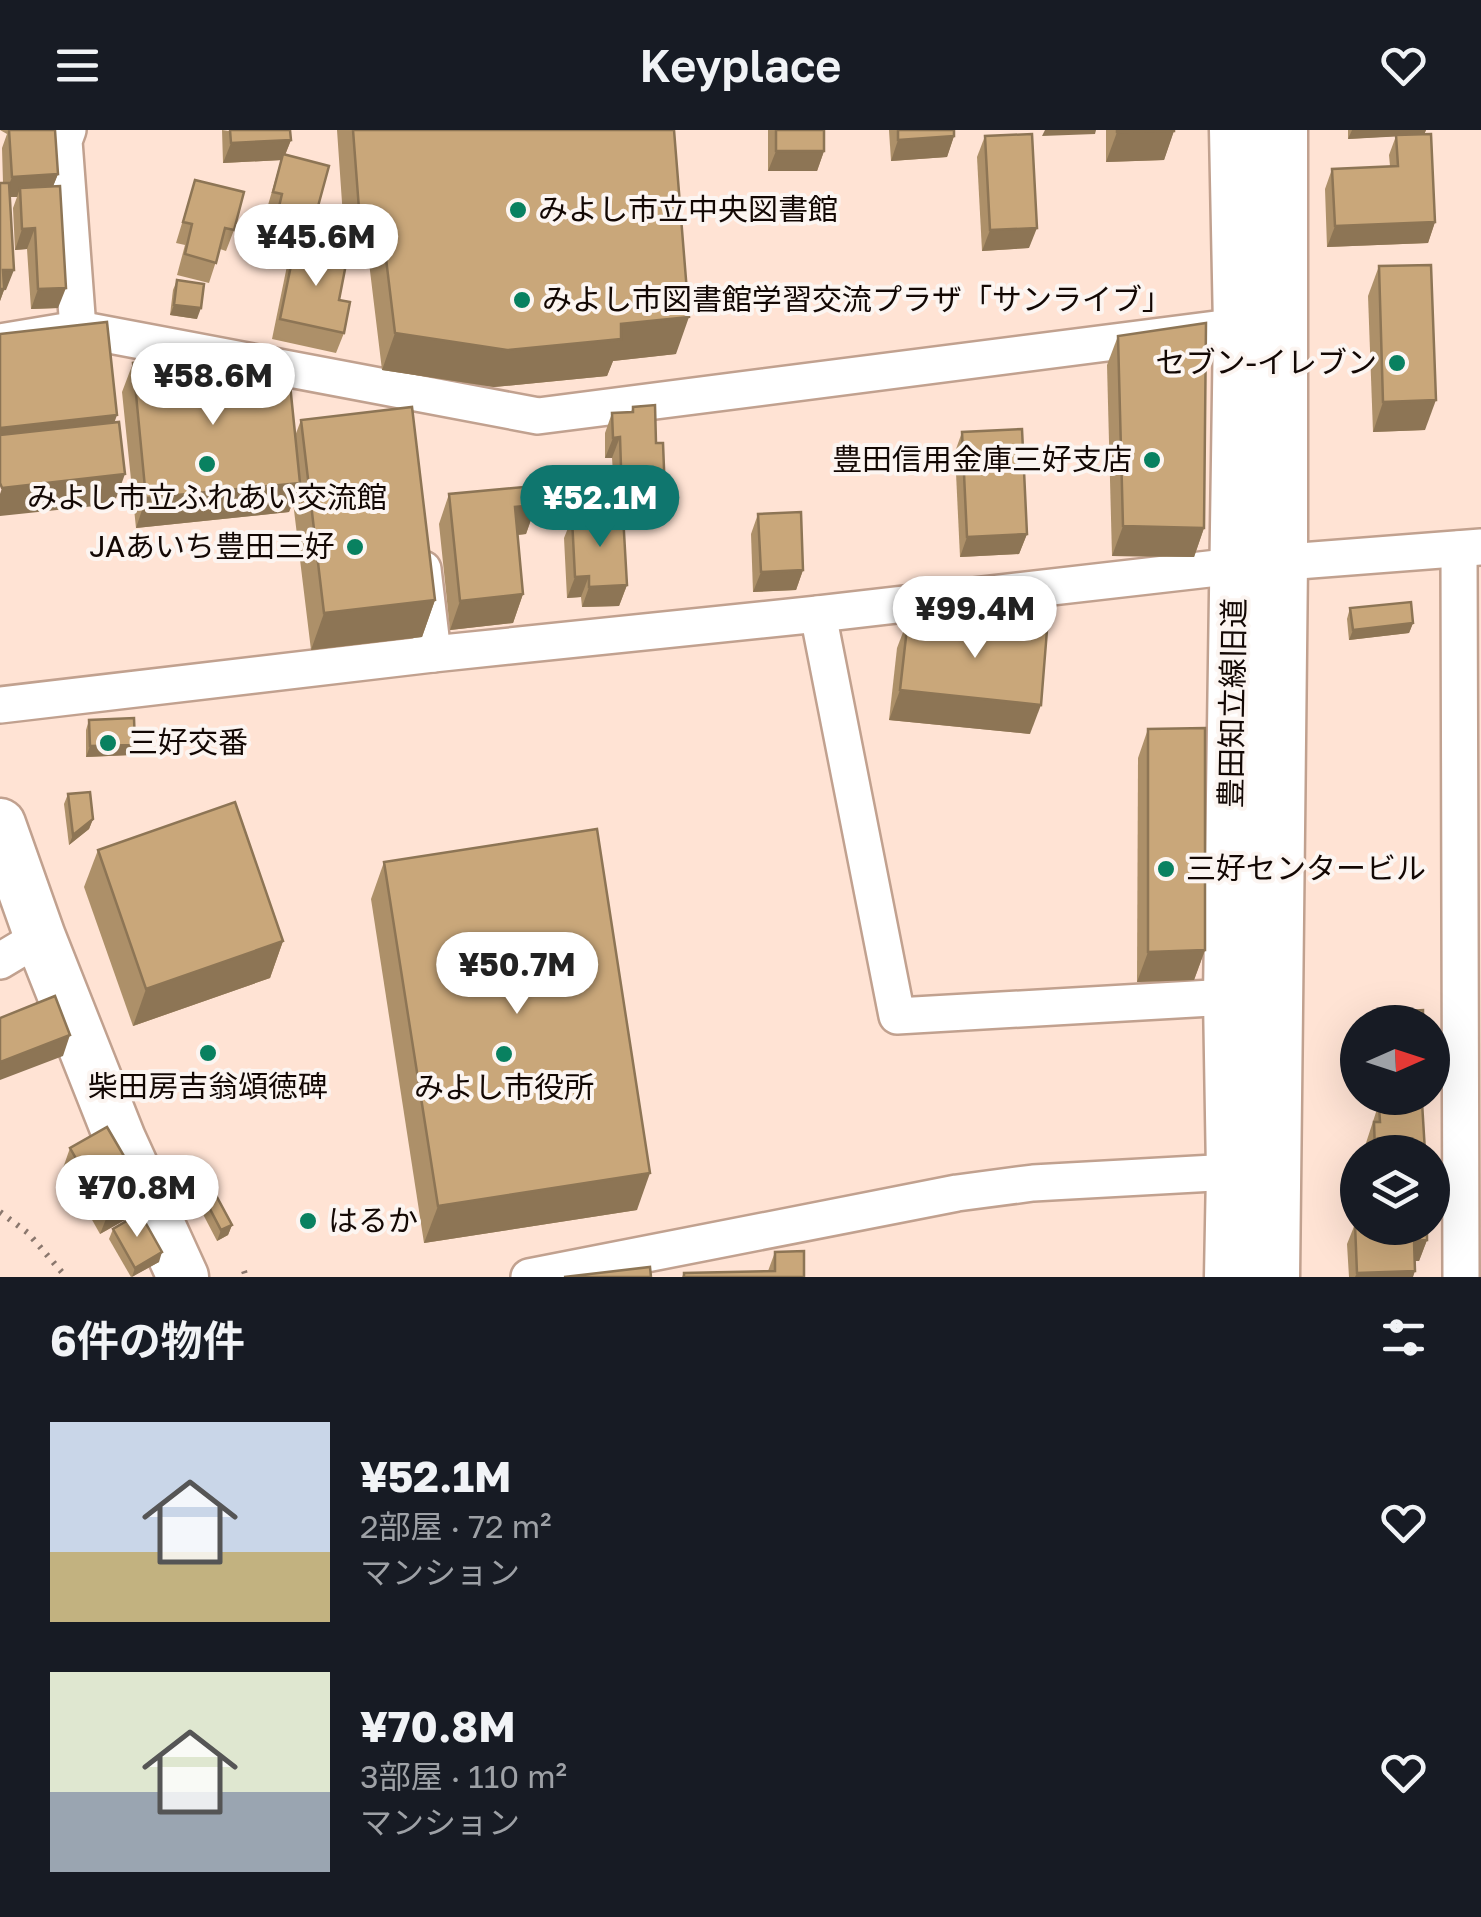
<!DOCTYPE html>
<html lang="ja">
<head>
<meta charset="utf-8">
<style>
  body { margin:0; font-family:"Golos Text","Noto Sans JP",sans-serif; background:#20242c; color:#f1f3f6; height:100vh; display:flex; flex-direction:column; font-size:38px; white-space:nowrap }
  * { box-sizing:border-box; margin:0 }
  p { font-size:32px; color:#9ea1a6 }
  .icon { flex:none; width:55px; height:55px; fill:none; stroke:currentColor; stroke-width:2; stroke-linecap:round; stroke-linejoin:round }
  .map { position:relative; height:1147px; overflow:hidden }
  .side { display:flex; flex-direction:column; background:#171b24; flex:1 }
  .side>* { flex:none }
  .needle { width:65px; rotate:87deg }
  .fabs { position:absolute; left:1340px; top:875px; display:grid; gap:20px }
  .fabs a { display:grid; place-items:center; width:110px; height:110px; border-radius:50%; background:#171b24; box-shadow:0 10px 40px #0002; font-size:50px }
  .price { position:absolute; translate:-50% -85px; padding:0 22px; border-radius:35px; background:#fff; color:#222; font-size:32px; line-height:65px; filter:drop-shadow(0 2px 5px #0008) }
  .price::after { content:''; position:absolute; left:50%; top:60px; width:30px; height:22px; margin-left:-15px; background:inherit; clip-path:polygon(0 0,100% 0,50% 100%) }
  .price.selected { background:#0f766e; color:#fff }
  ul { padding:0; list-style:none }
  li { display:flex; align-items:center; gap:30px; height:250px; padding:0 50px }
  li span { display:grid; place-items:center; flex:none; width:280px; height:200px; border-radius:0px; color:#555 }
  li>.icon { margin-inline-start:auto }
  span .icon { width:120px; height:120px; fill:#fffc; stroke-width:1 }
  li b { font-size:42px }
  h2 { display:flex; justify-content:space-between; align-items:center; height:120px; padding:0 50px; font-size:42px }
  header { display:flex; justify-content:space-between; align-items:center; height:130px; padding:0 50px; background:#171b24; font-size:45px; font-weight:600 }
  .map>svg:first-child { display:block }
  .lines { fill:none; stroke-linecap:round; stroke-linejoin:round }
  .street-casing { stroke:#c1a18f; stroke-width:40 }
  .secondary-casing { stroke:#c1a18f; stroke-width:55 }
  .path { stroke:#8a776d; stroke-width:6; stroke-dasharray:2.5 8; stroke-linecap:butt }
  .street { stroke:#fff; stroke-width:35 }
  .secondary { stroke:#fff; stroke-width:50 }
  .wall { fill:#ad9069 }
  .shaded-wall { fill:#8d7555 }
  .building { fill:#c9a77a; stroke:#8d7555; stroke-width:2.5 }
  .poi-dot { fill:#098160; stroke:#fcf5f1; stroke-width:4 }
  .labels { text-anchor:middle; stroke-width:8; stroke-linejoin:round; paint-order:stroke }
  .poi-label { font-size:30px; fill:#130804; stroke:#fcf5f1; text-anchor:start }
  .street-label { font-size:30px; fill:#130804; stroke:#fcf5f1 }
</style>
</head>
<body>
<header><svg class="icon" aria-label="menu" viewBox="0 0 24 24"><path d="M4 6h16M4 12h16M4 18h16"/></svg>Keyplace<svg class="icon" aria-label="heart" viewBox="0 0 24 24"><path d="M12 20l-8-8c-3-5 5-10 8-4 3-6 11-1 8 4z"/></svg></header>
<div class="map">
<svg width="1481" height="1147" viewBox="0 0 1481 1147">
  <rect width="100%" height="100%" fill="#ffe3d4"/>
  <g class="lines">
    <!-- street casing -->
    <g class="street-casing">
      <g id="street">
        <polyline points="68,0 64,11 78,199"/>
        <polyline points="0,212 78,199 538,286 1239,196"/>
        <polyline points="1459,419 1461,1147"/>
        <polyline points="423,439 433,524"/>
        <polyline points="818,484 897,886 1229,867"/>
        <polyline points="0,575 433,524 818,484 1235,436 1481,417"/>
        <polyline points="0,831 40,807"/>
        <polyline points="529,1147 957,1063 1033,1053 1232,1042"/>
      </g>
    </g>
    <!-- secondary casing -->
    <g class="secondary-casing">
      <g id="secondary">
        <polyline points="0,694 40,807 120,1009 183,1147"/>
        <polyline points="1230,1147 1232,1042 1229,867 1239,196 1235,0"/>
        <polyline points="1274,1147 1282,432 1282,0"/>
      </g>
    </g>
    <!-- path -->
    <g class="path">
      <polyline points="0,1082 28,1103 66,1147"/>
      <polyline points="244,1141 246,1147"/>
    </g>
    <!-- street -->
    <use href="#street" class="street"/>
    <!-- secondary -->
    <use href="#secondary" class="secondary"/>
  </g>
  <!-- wall -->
  <g class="wall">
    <polygon points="0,0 55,0 58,44 53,56 58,178 31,179 27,119 15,120 13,78 17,67 10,67 6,160 4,160 0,171 0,53 3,53 2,18 7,4"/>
    <polygon points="222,0 291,10 285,25 314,91 307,111 271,102 275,84 266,82 281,30 223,33"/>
    <polygon points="337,0 674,0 676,224 613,231 607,246 494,257 382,240 367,116 345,116"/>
    <polygon points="768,0 824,0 824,21 817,41 768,41"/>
    <polygon points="889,0 954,0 954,6 947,27 891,31"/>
    <polygon points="1106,0 1174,0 1164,30 1106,32"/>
    <polygon points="1348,0 1426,0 1424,4 1435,92 1428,113 1327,117 1325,59 1332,39 1390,36 1389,25 1396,6 1348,9"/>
    <polygon points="985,6 1029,118 982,121 977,27"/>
    <polygon points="195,50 234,100 226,121 220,119 209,153 177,145 185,115 176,113"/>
    <polygon points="296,111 323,124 339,170 344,203 336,223 272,209 288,131"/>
    <polygon points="1379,136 1425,300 1373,302 1368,166"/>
    <polygon points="177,150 197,189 170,185 173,160"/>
    <polygon points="1118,206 1204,398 1194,427 1112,426 1107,235"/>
    <polygon points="133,233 198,238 267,256 295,306 301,290 435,470 422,507 311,520 293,372 289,382 136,398 122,262"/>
    <polygon points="633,277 658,384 623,386 627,455 619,476 582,477 581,467 567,468 564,408 572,388 621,385 620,357 614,358 612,328 605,328 605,303 612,283 631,282"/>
    <polygon points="962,302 1027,404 1019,424 960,427 955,322"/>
    <polygon points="449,364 536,375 526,404 518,405 523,464 513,493 450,500 439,394"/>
    <polygon points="758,384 803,440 796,460 753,462 751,404"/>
    <polygon points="1350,478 1413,493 1409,503 1349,510 1347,489"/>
    <polygon points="908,489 1030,604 889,590 897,518"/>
    <polygon points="89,590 135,615 131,625 86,627 86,600"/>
    <polygon points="1148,599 1205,820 1194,850 1137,852 1138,628"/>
    <polygon points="68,664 93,689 89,699 69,715 64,674"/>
    <polygon points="98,720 283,811 270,848 133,896 84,757"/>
    <polygon points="384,732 637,1080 424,1113 371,769"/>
    <polygon points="1378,968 1422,968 1421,973 1425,1022 1367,1022 1366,1013 1378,976"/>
    <polygon points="70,1018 137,1083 100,1104 63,1038"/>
    <polygon points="187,1035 232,1095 228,1105 217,1111 183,1046"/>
    <polygon points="1355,1094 1427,1110 1419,1131 1414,1131 1413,1147 1349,1147 1347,1114"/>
    <polygon points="113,1099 159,1132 131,1147 109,1109"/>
    <polygon points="775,1122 804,1147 682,1147 684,1143 768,1141"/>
  </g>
  <!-- shaded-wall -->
  <g class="shaded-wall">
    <polygon points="1045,0 1096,0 1095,4 1042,6"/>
    <polygon points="1352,0 1426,0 1424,5 1348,9"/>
    <polygon points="1174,1 1164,30 1106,32 1117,2"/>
    <polygon points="954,6 947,27 891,31 898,10"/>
    <polygon points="291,10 283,30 223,33 231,13"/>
    <polygon points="776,21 824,21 817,41 768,41"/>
    <polygon points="58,44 50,64 20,58 17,67 4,67 12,47"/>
    <polygon points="359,79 380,79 367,116 345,116"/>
    <polygon points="1435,92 1428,113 1327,117 1335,96"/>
    <polygon points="35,98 27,119 15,120 22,99"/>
    <polygon points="1037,98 1029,118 982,121 990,100"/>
    <polygon points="3,140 14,140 6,160 4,160 0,171 0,150"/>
    <polygon points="66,158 58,178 31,179 38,159"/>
    <polygon points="174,175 201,178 197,189 170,185"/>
    <polygon points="689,187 676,224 613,231 607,246 494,257 382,240 395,203 621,194"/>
    <polygon points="1436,270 1425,300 1373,302 1383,272"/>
    <polygon points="117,285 107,314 0,327 0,298"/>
    <polygon points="620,307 612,328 605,328 613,308"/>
    <polygon points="621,337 627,337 620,357 614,358"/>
    <polygon points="125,344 114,374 0,386 0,364 2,358"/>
    <polygon points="300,353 289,382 136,398 146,368"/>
    <polygon points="665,364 658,384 621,386 628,365"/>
    <polygon points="536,375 526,404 504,406 515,377"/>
    <polygon points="1123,396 1204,398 1194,427 1112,426"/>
    <polygon points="1027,404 1019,424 960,427 967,407"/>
    <polygon points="803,440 796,460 753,462 761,442"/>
    <polygon points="589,446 581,467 567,468 575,447"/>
    <polygon points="627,455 619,476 582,477 589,457"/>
    <polygon points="523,464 513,493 450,500 460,471"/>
    <polygon points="435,470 422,507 311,520 324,483"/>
    <polygon points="1413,493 1409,503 1349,510 1353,500"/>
    <polygon points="900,560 1041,575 1030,604 889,590"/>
    <polygon points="135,615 131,625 86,627 90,616"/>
    <polygon points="93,689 89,699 69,715 73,705"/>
    <polygon points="283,811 270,848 133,896 146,859"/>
    <polygon points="1205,820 1194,850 1137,852 1148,822"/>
    <polygon points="70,905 63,926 0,950 0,932"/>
    <polygon points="1383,968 1423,968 1419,978 1378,980"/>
    <polygon points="650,1043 637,1080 424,1113 438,1076"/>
    <polygon points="145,1062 137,1083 100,1104 108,1084"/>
    <polygon points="232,1095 228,1105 217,1111 221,1100"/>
    <polygon points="1427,1110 1419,1131 1406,1131 1414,1111"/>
    <polygon points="162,1122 159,1132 132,1147 135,1138"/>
    <polygon points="1415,1141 1413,1147 1355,1147 1357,1143"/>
  </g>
  <!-- building -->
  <g class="building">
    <polygon points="9,0 55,0 58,44 12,47"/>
    <polygon points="230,0 290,0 291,10 231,13"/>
    <polygon points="353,0 674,0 689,187 621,194 621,209 507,220 395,203 380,79 359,79"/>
    <rect x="776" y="0" width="48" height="21"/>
    <polygon points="898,0 954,0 954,6 898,10"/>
    <polygon points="1117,0 1174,0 1174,1 1117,2"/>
    <polygon points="1032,4 1037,98 990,100 985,6"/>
    <polygon points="1431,4 1435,92 1335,96 1332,39 1398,36 1396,5"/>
    <polygon points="283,24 329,36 314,91 278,81 282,64 273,62"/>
    <polygon points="195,50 244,62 234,100 225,98 216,133 185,124 192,94 183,92"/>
    <polygon points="0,53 9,53 14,140 3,140 4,159 0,159"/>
    <polygon points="60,56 66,158 38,159 35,98 22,99 20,58"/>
    <polygon points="296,111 325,117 323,124 347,129 339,170 350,172 344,203 280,189"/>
    <polygon points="1431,135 1436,270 1383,272 1379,136"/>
    <polygon points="177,150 204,154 201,178 174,175"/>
    <polygon points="107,192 117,285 0,298 0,204"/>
    <polygon points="1206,193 1204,398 1123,396 1118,206"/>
    <polygon points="197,227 198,238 264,232 267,256 290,254 300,353 146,368 133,233"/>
    <polygon points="655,275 656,313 663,313 665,364 628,365 627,337 621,337 620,307 613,308 612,283 633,282 633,277"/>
    <polygon points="412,277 435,470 324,483 301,290"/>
    <polygon points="119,292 125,344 2,358 0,353 0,305"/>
    <polygon points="1022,299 1027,404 967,407 962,302"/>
    <polygon points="534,356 536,375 515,377 523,464 460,471 449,364"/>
    <polygon points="801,382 803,440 761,442 758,384"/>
    <polygon points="623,385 627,455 589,457 589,446 575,447 572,388"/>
    <polygon points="1411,472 1413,493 1353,500 1350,478"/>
    <polygon points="908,489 1047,500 1041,575 900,560"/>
    <polygon points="134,588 135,615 90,616 89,590"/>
    <polygon points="1205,598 1205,820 1148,822 1148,599"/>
    <polygon points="90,662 93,689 73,705 68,664"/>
    <polygon points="235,672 283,811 146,859 98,720"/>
    <polygon points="597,699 650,1043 438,1076 384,732"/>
    <polygon points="55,866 70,905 0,932 0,888"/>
    <polygon points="1423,880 1423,892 1391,892 1391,882"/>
    <polygon points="1422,972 1425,1022 1375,1022 1374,992 1380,992 1379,975"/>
    <polygon points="107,997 145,1062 108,1084 70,1018"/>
    <polygon points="197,1030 232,1095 221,1100 187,1035"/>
    <polygon points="140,1083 162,1122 135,1138 113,1099"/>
    <polygon points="1355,1094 1358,1094 1358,1098 1427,1098 1427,1110 1414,1111 1415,1141 1357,1143"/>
    <polygon points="804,1121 804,1147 684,1147 684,1143 775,1141 775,1122"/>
    <polygon points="650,1137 651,1147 564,1147"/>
  </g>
  <!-- markers -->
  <g class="poi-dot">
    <circle cx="518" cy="80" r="10"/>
    <circle cx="522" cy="170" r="10"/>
    <circle cx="1397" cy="233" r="10"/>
    <circle cx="1152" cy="330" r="10"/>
    <circle cx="207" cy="334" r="10"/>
    <circle cx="355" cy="417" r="10"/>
    <circle cx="108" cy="613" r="10"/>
    <circle cx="1166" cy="739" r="10"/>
    <circle cx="208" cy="923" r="10"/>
    <circle cx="504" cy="924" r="10"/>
    <circle cx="308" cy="1091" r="10"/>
  </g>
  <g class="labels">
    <!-- poi labels -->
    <g class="poi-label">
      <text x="538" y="90">みよし市立中央図書館</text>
      <text x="542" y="180">みよし市図書館学習交流プラザ「サンライブ」</text>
      <text x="1377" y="243" text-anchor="end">セブン-イレブン</text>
      <text x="1132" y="340" text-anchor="end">豊田信用金庫三好支店</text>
      <text x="207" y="378" text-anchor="middle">みよし市立ふれあい交流館</text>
      <text x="335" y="427" text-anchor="end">JAあいち豊田三好</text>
      <text x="128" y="623">三好交番</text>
      <text x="1186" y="749">三好センタービル</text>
      <text x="208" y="967" text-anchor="middle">柴田房吉翁頌徳碑</text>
      <text x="504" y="968" text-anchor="middle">みよし市役所</text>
      <text x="328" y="1101">はるか</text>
    </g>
    <!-- street labels -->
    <g class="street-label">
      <text transform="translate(1233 573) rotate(-89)" y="10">豊田知立線旧道</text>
    </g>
  </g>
</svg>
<div class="fabs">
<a><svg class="needle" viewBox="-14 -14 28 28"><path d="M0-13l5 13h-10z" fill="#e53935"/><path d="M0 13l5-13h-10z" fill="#9ea1a6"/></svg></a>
<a><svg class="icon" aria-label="layers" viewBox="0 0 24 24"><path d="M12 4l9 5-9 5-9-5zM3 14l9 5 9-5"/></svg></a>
</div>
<b class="price" style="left:316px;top:159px">¥45.6M</b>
<b class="price" style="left:213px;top:298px">¥58.6M</b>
<b class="price selected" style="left:600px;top:420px">¥52.1M</b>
<b class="price" style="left:975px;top:531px">¥99.4M</b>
<b class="price" style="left:517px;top:887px">¥50.7M</b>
<b class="price" style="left:137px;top:1110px">¥70.8M</b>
</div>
<section class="side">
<h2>6件の物件<svg class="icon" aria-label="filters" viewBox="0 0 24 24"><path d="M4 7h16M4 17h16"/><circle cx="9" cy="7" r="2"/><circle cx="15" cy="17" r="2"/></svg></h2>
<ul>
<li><span style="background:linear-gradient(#c9d6e8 65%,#c2b280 0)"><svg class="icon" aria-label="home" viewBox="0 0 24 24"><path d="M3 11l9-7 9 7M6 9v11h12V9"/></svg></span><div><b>¥52.1M</b><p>2部屋 · 72 m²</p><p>マンション</p></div><svg class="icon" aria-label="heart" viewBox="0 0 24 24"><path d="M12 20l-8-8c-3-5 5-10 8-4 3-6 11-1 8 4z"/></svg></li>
<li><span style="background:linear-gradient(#dfe7d0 60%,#9aa5b1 0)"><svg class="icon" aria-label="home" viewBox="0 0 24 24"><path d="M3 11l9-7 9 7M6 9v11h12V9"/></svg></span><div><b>¥70.8M</b><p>3部屋 · 110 m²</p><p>マンション</p></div><svg class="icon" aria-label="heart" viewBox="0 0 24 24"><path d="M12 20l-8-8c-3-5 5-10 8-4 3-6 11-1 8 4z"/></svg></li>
</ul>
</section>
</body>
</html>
